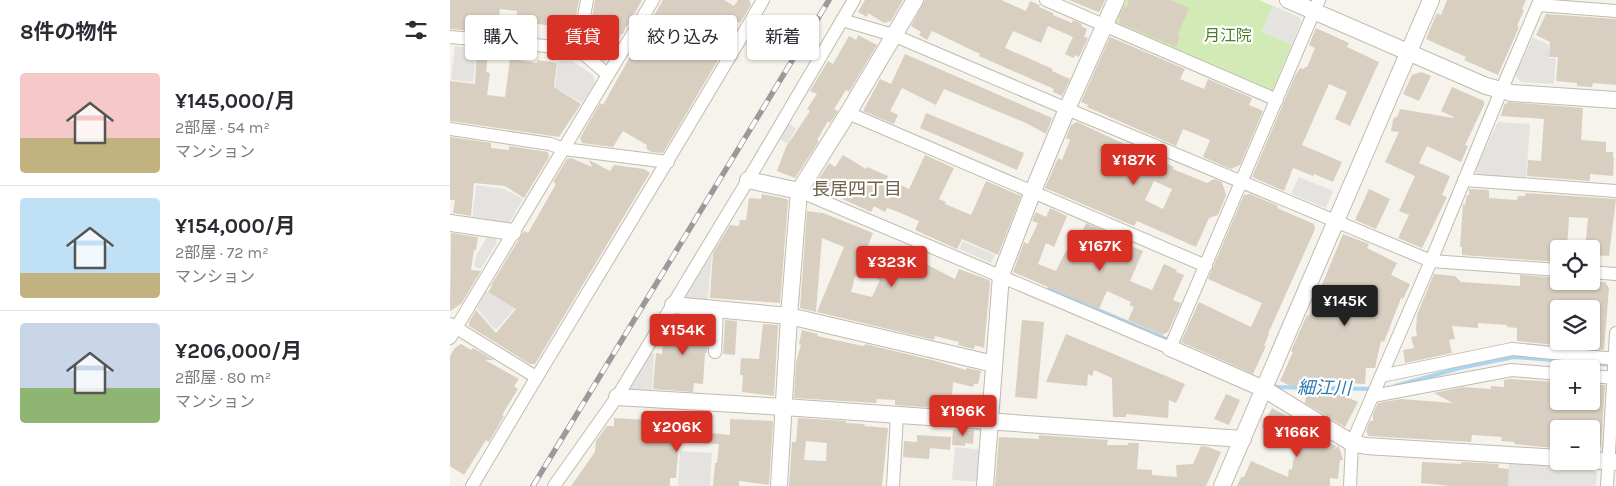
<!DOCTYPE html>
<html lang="ja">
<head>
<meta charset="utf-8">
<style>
  body { margin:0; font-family:Karla,"Noto Sans JP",sans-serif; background:#f2f2f3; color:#2b2b33; height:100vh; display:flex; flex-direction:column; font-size:19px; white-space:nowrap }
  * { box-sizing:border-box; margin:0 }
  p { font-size:16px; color:#7c7c81 }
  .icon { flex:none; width:28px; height:28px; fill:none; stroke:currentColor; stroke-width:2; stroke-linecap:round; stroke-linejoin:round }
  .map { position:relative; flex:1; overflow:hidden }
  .details { display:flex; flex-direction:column; background:#fff; width:450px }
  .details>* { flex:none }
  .banner { position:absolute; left:15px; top:15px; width:475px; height:45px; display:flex; gap:10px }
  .controls { position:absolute; left:1100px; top:240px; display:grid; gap:10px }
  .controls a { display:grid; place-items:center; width:50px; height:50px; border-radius:5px; background:#fff; box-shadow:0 1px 4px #0004; font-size:25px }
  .price { position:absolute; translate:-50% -42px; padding:0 11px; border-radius:5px; background:#d93025; color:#fff; font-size:16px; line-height:32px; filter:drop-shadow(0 1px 2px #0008) }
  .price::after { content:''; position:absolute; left:50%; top:30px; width:15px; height:11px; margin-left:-8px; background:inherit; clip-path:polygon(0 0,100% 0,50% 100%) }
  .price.selected { background:#222; color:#fff }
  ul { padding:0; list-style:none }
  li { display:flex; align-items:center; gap:15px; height:125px; padding:0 20px }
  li+li { border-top:1px solid #e1e1e2 }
  li span { display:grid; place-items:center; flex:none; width:140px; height:100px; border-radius:5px; color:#555 }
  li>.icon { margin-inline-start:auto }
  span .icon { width:60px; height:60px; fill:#fffc; stroke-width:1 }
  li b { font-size:21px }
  h2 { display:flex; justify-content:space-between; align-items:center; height:60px; padding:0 20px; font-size:21px }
  .pill { padding:0 18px; border-radius:5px; background:#fff; box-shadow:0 1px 4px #0004; font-size:18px; line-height:45px }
  .pill.selected { background:#d93025; color:#fff }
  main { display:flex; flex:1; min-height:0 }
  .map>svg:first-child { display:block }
  .green { fill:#d2eab5 }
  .parking { fill:#e5e3e0 }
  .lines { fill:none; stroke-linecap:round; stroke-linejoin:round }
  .stream { stroke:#a9d4f2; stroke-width:4 }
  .building { fill:#d8cfc1; fill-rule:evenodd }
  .minor-casing { stroke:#c2bbae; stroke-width:14 }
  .tertiary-casing { stroke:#c2bbae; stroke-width:18 }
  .minor { stroke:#fff; stroke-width:12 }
  .tertiary { stroke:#fff; stroke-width:16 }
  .rail-casing { stroke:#9a9a9a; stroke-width:5.5 }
  .rail { stroke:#fff; stroke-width:4; stroke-dasharray:11; stroke-linecap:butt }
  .labels { text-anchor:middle; stroke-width:4.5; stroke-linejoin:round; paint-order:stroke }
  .park-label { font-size:16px; fill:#4a7f2a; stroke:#fff }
  .neighbourhood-label { font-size:18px; fill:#6e6250; stroke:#fff }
  .water-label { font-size:18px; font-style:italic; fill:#2e7ab2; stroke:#fff }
</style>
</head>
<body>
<main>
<section class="details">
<h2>8件の物件<svg class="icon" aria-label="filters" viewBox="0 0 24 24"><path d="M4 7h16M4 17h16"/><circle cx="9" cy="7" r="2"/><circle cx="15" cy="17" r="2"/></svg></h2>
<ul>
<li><span style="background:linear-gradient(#f6c9c9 65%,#c2b280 0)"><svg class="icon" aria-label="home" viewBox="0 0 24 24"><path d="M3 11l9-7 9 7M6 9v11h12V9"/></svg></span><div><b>¥145,000/月</b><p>2部屋 · 54 m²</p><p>マンション</p></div></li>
<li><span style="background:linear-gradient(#bfe0f5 75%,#c2b280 0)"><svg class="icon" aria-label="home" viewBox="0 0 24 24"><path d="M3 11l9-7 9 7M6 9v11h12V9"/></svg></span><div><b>¥154,000/月</b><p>2部屋 · 72 m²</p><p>マンション</p></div></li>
<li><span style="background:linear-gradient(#c9d6e8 65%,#8fb573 0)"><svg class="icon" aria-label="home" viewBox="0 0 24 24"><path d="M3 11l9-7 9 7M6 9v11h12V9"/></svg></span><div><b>¥206,000/月</b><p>2部屋 · 80 m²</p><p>マンション</p></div></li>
</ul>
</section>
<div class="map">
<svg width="1166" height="486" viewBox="0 0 1166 486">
  <rect width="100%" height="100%" fill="#f6f3ec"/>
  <!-- green -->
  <polygon class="green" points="675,0 809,0 823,6 812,32 842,44 822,92 664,24"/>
  <!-- parking -->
  <g class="parking">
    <polygon points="823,6 849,17 851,22 842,44 812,32"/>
    <polygon points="1083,37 1099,45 1099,58 1106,58 1104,84 1071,82 1065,75"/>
    <polygon points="5,46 27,49 23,82 1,80"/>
    <polygon points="108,61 122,61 143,75 145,83 132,103 105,87"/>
    <polygon points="1048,122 1080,124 1076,179 1030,176 1025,171"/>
    <polygon points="338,123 346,128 338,144 328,138"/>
    <polygon points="849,177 883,191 876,208 841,194"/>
    <polygon points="26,185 54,189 73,199 57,227 22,221"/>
    <polygon points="38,235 44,236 47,242 31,269 24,266 26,256"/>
    <polygon points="513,241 545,255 541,263 509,249"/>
    <polygon points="262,254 258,299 234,299"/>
    <polygon points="36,291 65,308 47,329 44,329 27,308"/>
    <polygon points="201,353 204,353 202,392 180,390 180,384"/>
    <polygon points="505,447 533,450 531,482 502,480"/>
    <polygon points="230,451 262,453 260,486 228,486"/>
    <polygon points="1059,461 1141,466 1147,474 1146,486 1058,486"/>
  </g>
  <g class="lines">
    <!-- stream -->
    <g class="stream">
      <polyline points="599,289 721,341"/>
      <polyline points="821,384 827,387 861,388"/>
      <polyline points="945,386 1010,368 1064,357 1162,365"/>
      <polyline points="873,388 924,389"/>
    </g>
  </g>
  <!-- building -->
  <g class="building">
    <polygon points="0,0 129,0 121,40 109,39 110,32 102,33 103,26 66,21 67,11 50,9 47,28 36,26 35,32 0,29"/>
    <polygon points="145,0 192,0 177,27 176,27 173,34 171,34 167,44 158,59 154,61 144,52 146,48 137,46"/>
    <polygon points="213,0 274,0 284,6 288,0 299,0 301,5 290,23 276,14 264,34 278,43 213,153 201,152 196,148 197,145 173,131 163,147 132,143 130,138 150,103 153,105 182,53 192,58 202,42 192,36"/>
    <polygon points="415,0 453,0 441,21 434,23 418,13 417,17 408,12"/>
    <polygon points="475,0 551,0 576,11 580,1 590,5 589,7 603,13 603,15 622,23 623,20 632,24 631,26 637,29 634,37 638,38 629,57 625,55 624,58 615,54 623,37 598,26 591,43 563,31 555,48 603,69 602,71 620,79 612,96 603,92 604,89 529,56 530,54 482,31 477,40 469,35 471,32 461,26"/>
    <polygon points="619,0 655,0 650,11 648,12"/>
    <polygon points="679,0 720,0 739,8 727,36 730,37 726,47 669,23 671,18 669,17 674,6 676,8"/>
    <polygon points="997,0 1076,0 1072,9 1074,10 1067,26 1069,27 1048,75 1014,60 1016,57 976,39 987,13 991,15"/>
    <polygon points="1096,14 1166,19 1166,85 1143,83 1142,87 1127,86 1127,83 1106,81 1108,57 1099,57 1100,42 1086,35"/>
    <polygon points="866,28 899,43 897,47 929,62 900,126 885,119 897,92 879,84 852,145 892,162 883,182 864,174 863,176 843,168 834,191 802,177 845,76 850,68 854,69 855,67 857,67 865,48 859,45"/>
    <polygon points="408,35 427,45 399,92 396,90 384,109 388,111 380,123 378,121 367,140 369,141 345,178 327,171 336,147 360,111 357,109 367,94 360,91 378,61 383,64 399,36 406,40"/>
    <polygon points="660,37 735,69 730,79 754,89 758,79 802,98 799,105 813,111 790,165 781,169 753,157 760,140 733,129 726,146 637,107 638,105 631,102"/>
    <polygon points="27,50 38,52 36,72 40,73 37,95 55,97 60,59 87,63 87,60 107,63 104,87 131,104 109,137 0,121 0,81 25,84"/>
    <polygon points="455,54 602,118 596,134 576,123 494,89 486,105 452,88 440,111 448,115 444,124 413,111 430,79 441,84"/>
    <polygon points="971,72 981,76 969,101 953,94 962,75"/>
    <polygon points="1002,87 1034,101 1034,105 1015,145 1018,146 1011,162 977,146 969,163 1000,176 992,195 997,197 972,248 948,238 959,215 949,211 965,176 935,162 949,132 941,131 943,120 945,117 947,117 950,109 1003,118 1004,117 991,111"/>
    <polygon points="1058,102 1133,108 1131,140 1156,142 1156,152 1163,152 1163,158 1164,158 1163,176 1140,174 1140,181 1077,176 1078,160 1091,161 1094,119 1051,116 1054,105"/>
    <polygon points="476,113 574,153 567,170 470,128"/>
    <path d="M627 122 724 167 723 169 757 183 764 179 772 182 776 195 768 215 759 218 746 247 687 221 684 226 595 188 608 158 612 160 620 140 616 138 621 125ZM704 181 722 189 713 209 695 200Z"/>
    <polygon points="0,137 41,143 41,148 59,150 59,146 98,152 99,157 74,198 55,186 24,183 21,216 3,213 5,200 0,200"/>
    <polygon points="393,155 416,169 417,167 438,176 437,179 459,189 475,155 504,168 489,199 496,202 495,204 521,215 536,181 571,196 548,255 512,239 507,249 465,230 469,221 446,211 437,208 435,212 424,206 421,212 364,186 379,163 385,167"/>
    <polygon points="121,158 142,167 139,160 141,161 160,171 164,165 194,169 200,173 85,364 80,364 19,326 19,322 26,310 46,333 66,309 38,292 43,285 40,287 74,231 78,233 106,184 103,182 117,159"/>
    <polygon points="919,189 940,199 926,229 905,220"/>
    <polygon points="1019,189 1039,190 1039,198 1067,200 1068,196 1075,196 1076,193 1166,199 1159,256 1141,255 1141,249 1135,249 1138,218 1119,217 1117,249 1109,249 1109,262 1012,255 1012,247 1010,247 1013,204 1015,205 1017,195 1019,195"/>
    <polygon points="312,194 337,199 338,201 330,303 260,298 263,253 280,225 289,226 290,220 296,220 299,198 311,199"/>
    <polygon points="800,194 828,206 827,208 864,224 865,229 818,334 819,334 814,346 816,346 803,374 731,342 749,302 801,327 812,303 758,279 794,195"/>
    <polygon points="600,208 617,216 604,247 596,243 588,264 606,271 616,251 622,254 636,223 678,241 676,244 693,251 680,281 702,290 714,264 727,270 726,272 734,275 723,300 731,303 718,332 712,335 678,320 684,307 679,305 681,302 657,291 649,309 563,272 574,242 578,244 588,223 582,221 586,212 596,217"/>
    <path d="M357 211 373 213 423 233 417 248 438 256 437 260 454 267 457 259 469 264 470 261 505 279 509 269 539 280 540 283 534 348 525 345 524 349 508 345 509 342 485 336 484 340 367 312 394 247 372 238 366 312 350 308ZM407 270 430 280 422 297 401 292Z"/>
    <polygon points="1,233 28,237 26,250 24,250 21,270 31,271 11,304 0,311"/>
    <polygon points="893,234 919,244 917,248 947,263 941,275 960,284 953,299 951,298 934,342 931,341 925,368 916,368 915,384 863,381 908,402 895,427 855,403 857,386 841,386 830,381 843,352 841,351 857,315 859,316"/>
    <path d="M984 274 1005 276 1011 282 1070 286V275L1109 278V281L1155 282 1159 288 1154 350 1067 341V328L1057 327V325L1028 323V328L1002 326 1005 339 999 340 1002 353 955 363 953 350 964 348 961 337 967 336 966 329 967 315ZM1109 309H1141V341H1109Z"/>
    <polygon points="227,315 258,318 257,353 255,353 253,384 244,383 243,392 203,389 206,353 212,354 213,338 216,331 223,332 223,329 227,329"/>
    <polygon points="275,320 287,321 285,355 273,354"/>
    <polygon points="572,320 594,322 587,399 565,397"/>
    <polygon points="313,324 328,325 324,396 292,392 293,375 290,375 291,358 309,359"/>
    <polygon points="352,330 368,334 367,336 408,345 414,346 415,344 486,361 516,370 517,368 531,371 528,384 524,384 523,387 503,382 501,409 445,405 445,400 427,399 426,403 344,398 346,362 351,345 349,344"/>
    <polygon points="616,334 735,384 726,403 719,400 718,418 676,414 676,417 663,417 662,378 644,370 642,376 638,374 637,386 596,382"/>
    <polygon points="11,344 21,350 23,348 44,360 35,360 69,379 64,386 68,389 52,415 54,416 39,442 36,440 14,475 0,466 0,356 5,348"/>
    <polygon points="1060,379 1108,382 1107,401 1141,401 1141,384 1155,385 1151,446 1148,451 1141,450 1141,427 1120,426 1120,429 1109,429 1109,445 1103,445 1103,448 1064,444 1065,442 1051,441 1052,437 1022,435 1021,442 918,436 916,430 920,421 923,421 923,414 928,403 951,399 1003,403 984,393 1013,387 1041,389 1041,386 1054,387 1054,380"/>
    <polygon points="776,394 790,400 779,425 764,419"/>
    <polygon points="822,408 857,427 854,431 886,446 884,450 888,446 889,447 893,460 890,460 888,479 880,478 880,486 787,486 791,477 794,477 801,461 838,477 839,469 842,470 843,461 851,444 825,431 823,433 812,427"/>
    <polygon points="164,418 261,424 261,433 280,435 280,419 323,421 319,485 289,481 289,486 263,486 265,463 267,463 269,444 229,442 226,478 220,478 220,486 121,486 145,452 146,441 157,426 164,426"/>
    <path d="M348 418 396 421V423L415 424 414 426 438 428 432 486H339L342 442H346ZM356 441 377 443 376 461 354 460Z"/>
    <polygon points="503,429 524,430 523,444 515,443 515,446 502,445"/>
    <polygon points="467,435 501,437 500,450 480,448 479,459 453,457 454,441 467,442"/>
    <polygon points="589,435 658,440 657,445 678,445 678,443 689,443 687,469 702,470 702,475 727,477 726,465 743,464 751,446 758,447 771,452 756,486 545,486 549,437 589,439"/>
    <polygon points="972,462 1011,464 1011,462 1049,464 1048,468 1059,469 1058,486 1001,486 971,483"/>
  </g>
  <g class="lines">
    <!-- minor casing -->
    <g class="minor-casing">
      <g id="minor">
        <polyline points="596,0 827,100"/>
        <polyline points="1088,5 1166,11"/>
        <polyline points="392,20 443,35 617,109 981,261 1109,270"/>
        <polyline points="0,37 128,49 158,75"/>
        <polyline points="128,49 137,0"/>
        <polyline points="398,113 756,266"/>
        <polyline points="0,129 100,144 114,149 218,162"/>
        <polyline points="1014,180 1166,191"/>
        <polyline points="349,191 720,348 869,0"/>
        <polyline points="1141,272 1166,274"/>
        <polyline points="0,324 86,377"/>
        <polyline points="0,338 203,0"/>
        <polyline points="265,352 267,309"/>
        <polyline points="931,376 1062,349 1166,359"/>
        <polyline points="1141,376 1166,378"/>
        <polyline points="923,396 1062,370 1109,374"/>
        <path d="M22 486C118 323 218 163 313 0"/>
        <polyline points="104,486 167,397 298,180 404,0"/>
        <polyline points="443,486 447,415"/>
        <polyline points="900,486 902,443 981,261 1051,91 1090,0"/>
        <polyline points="1157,486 1166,333"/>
      </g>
    </g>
    <!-- tertiary casing -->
    <g class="tertiary-casing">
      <g id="tertiary">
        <polyline points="838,0 1036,86 1062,93 1166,100"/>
        <polyline points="298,180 349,191"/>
        <polyline points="0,223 63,232"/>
        <polyline points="223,305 339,316 544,364"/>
        <polyline points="720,348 814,389 902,443 916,446 1109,458"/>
        <polyline points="167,397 334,407 793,439"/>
        <polyline points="1141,460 1166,462"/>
        <polyline points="329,486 339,316 349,191 398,113 465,0"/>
        <polyline points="535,486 551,275 583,191 617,109 666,0"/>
        <polyline points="772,486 981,0"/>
      </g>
    </g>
    <!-- minor -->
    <use href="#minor" class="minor"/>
    <!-- tertiary -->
    <use href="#tertiary" class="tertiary"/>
    <!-- rail casing -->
    <g class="rail-casing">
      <polyline id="rail" points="83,486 379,0"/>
    </g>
    <!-- rail -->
    <use href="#rail" class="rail"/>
  </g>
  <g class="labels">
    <!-- park labels -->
    <g class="park-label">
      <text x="778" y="41">月江院</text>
    </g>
    <!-- neighbourhood labels -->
    <g class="neighbourhood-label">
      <text x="407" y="195">長居四丁目</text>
    </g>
    <!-- water labels -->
    <g class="water-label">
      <text transform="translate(874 388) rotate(1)" y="6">細江川</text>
    </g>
  </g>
</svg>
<div class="controls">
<a><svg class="icon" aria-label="locate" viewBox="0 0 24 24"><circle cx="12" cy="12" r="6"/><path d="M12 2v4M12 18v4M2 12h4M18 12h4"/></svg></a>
<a><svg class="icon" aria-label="layers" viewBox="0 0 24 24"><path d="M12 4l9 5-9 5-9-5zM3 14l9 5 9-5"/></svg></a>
<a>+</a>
<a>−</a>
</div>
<b class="price" style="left:684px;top:186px">¥187K</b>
<b class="price" style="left:650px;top:272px">¥167K</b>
<b class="price" style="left:442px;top:288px">¥323K</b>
<b class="price selected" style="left:895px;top:327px">¥145K</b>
<b class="price" style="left:233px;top:356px">¥154K</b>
<b class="price" style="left:513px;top:437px">¥196K</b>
<b class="price" style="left:227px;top:453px">¥206K</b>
<b class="price" style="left:847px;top:458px">¥166K</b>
<div class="banner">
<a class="pill">購入</a>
<a class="pill selected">賃貸</a>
<a class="pill">絞り込み</a>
<a class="pill">新着</a>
</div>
</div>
</main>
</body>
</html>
